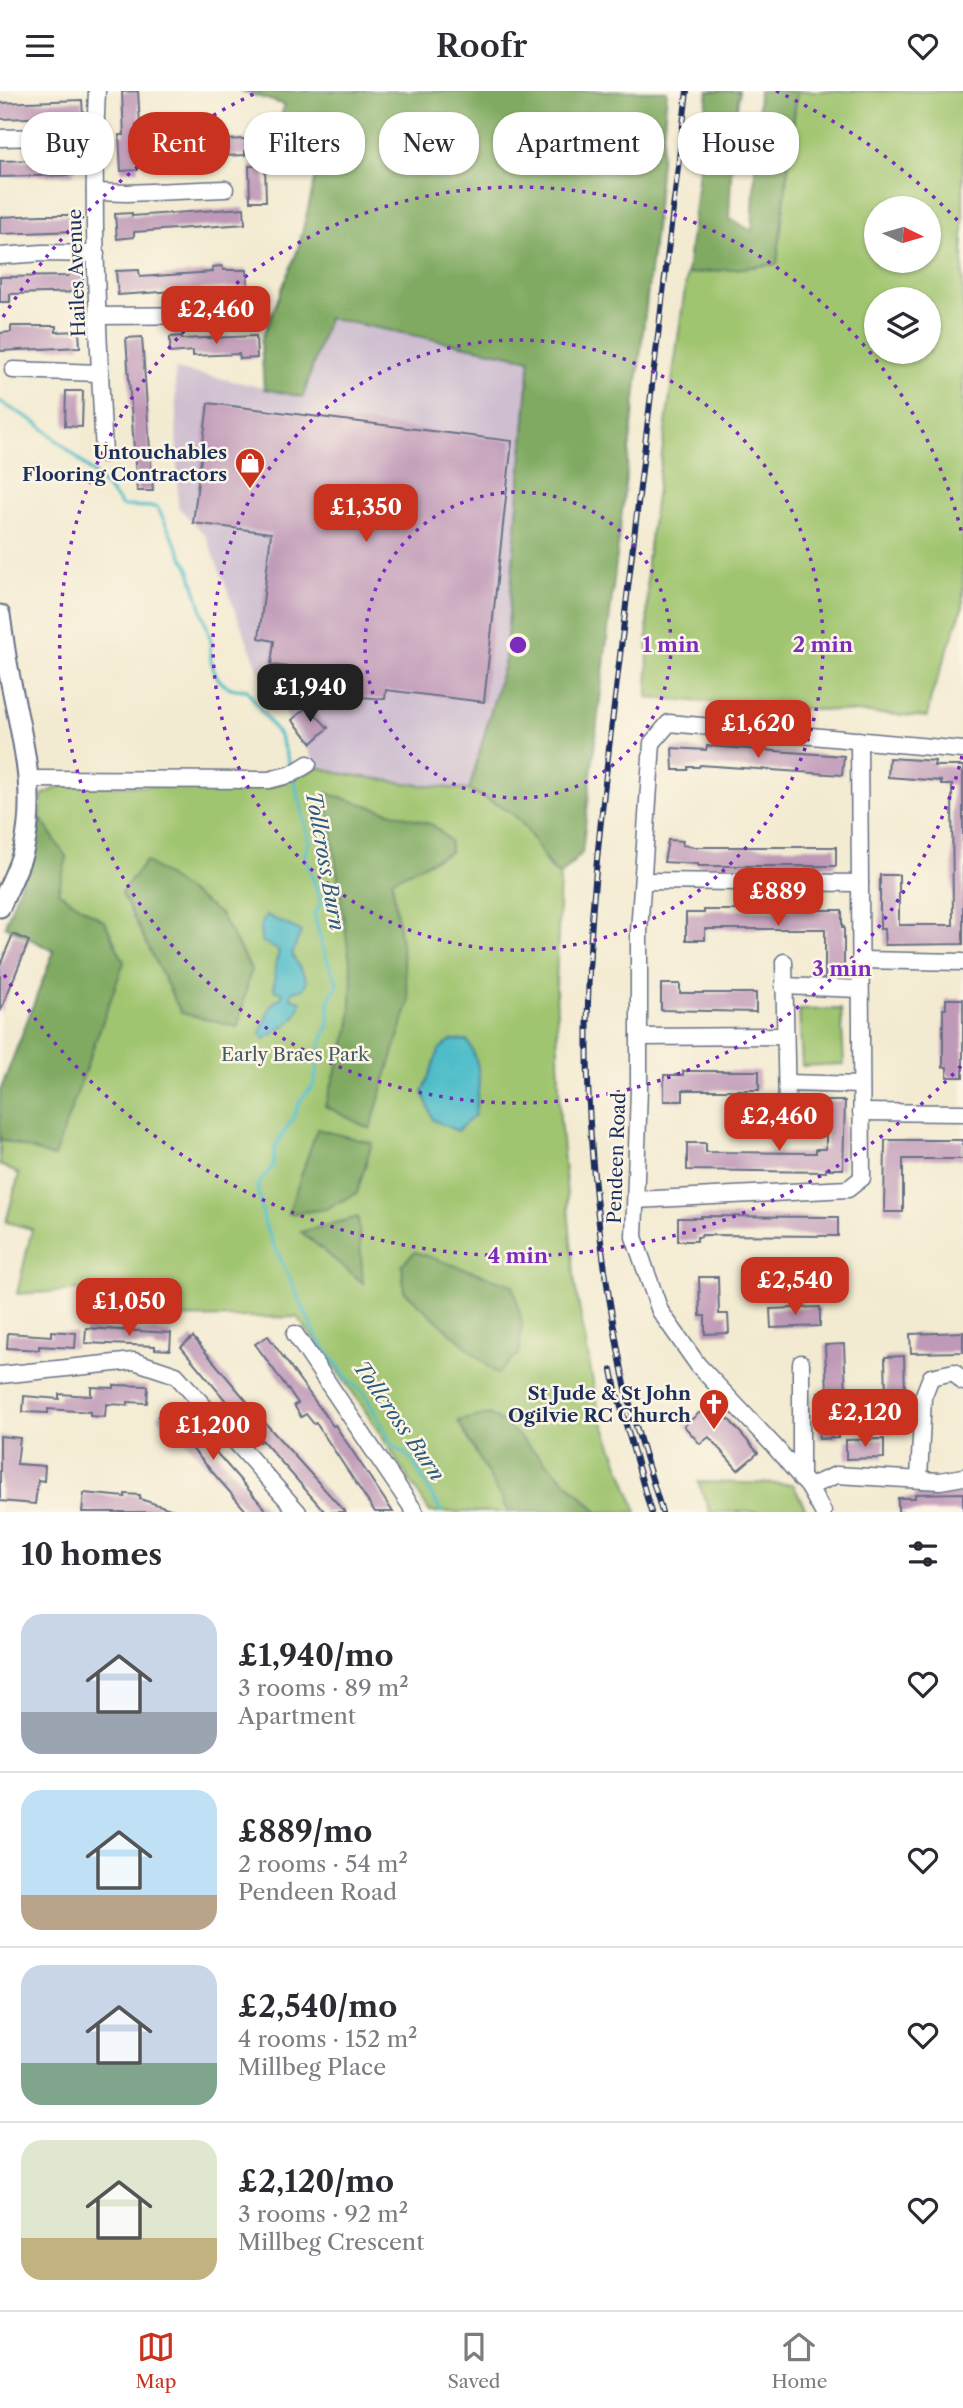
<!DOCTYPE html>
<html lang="en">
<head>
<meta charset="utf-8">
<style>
  body { margin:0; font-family:"Libre Caslon Text",serif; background:#f2f2f3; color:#2b2b33; height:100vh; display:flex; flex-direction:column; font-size:26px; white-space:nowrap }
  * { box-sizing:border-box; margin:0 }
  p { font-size:23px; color:#7c7c81 }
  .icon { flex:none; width:38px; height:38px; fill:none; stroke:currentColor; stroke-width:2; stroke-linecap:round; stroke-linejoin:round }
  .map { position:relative; height:1421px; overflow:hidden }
  .drawer { display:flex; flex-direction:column; background:#fff; flex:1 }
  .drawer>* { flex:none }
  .hud { position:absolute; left:21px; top:21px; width:922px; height:63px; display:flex; gap:14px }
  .needle { width:46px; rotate:95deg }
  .tools { position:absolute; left:864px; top:105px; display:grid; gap:14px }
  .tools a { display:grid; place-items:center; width:77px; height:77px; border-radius:50%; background:#fff; box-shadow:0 2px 5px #0004; font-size:35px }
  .price { position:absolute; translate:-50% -60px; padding:0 16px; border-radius:14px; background:#c8321e; color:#fff; font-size:23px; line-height:46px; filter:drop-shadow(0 2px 4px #0008) }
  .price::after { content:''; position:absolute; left:50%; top:42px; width:21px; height:16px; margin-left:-10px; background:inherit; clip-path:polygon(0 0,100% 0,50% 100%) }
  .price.active { background:#222; color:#fff }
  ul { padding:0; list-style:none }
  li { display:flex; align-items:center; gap:21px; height:175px; padding:0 21px }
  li+li { border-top:2px solid #e1e1e2 }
  li span { display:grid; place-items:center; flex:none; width:196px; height:140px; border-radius:21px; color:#555 }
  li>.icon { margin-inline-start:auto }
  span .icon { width:84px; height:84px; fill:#fffc; stroke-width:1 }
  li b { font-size:30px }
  h2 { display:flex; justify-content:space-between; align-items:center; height:84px; padding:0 21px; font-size:30px }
  .pill { padding:0 24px; border-radius:28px; background:#fff; box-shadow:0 2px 5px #0004; font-size:24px; line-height:63px }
  .pill.active { background:#c8321e; color:#fff }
  header { display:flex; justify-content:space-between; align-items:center; height:91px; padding:0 21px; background:#fff; font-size:32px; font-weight:600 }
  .menu { display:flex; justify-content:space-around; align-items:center; height:98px; border-top:2px solid #e1e1e2; background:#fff; font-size:19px; color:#7c7c81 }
  .menu a { display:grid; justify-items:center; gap:4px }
  .menu .active { color:#c8321e }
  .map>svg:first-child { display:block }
  .industrial { fill:#cebed0 }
  .green { fill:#a0c570; stroke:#5e7a67; stroke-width:2; fill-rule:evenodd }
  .forest { fill:#80aa62; stroke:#4e6c60; stroke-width:2 }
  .water { fill:#50bdc9; stroke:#367694; stroke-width:2 }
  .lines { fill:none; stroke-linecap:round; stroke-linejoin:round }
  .stream { stroke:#50bdc9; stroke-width:3.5 }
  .building { fill:#bf99b8 }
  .minor-casing { stroke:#677186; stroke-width:19 }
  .major-casing { stroke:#677186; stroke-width:23 }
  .minor { stroke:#fff; stroke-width:16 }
  .major { stroke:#fff; stroke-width:19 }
  .rail-casing { stroke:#1b2f5e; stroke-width:6 }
  .rail { stroke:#fcf5e5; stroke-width:3.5; stroke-dasharray:10; stroke-linecap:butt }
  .ring { fill:none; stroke:#7b2cbf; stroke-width:3.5; stroke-dasharray:3.5 7 }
  .labels { text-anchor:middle; stroke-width:5; stroke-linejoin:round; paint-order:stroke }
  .street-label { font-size:19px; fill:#1b2f5e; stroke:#fcf5e5 }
  .poi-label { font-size:19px; font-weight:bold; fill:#1b2f5e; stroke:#fcf5e5; text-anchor:end }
  .park-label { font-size:19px; fill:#435c63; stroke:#fcf5e5 }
  .water-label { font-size:21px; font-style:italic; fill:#2b5a7e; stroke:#fcf5e5 }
  .centre { fill:#7b2cbf; stroke:#fcf5e5; stroke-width:3.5 }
  .ring-label { font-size:21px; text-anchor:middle; font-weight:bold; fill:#7b2cbf; stroke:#fcf5e5; stroke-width:5; stroke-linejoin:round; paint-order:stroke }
</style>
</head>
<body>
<header><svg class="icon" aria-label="menu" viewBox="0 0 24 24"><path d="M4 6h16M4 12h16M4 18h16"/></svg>Roofr<svg class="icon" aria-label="heart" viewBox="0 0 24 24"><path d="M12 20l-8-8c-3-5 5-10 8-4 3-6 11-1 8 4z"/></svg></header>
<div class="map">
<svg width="963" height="1421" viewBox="0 0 963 1421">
  <rect width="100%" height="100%" fill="#fcf5e5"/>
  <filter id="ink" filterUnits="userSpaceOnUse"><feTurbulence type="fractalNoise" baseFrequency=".0143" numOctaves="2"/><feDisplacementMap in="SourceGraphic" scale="14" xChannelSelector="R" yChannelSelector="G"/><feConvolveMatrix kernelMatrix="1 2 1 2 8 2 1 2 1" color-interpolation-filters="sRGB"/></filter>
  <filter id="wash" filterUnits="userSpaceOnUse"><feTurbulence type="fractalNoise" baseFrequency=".00686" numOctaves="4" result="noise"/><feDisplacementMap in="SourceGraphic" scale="28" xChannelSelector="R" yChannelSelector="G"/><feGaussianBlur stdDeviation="1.57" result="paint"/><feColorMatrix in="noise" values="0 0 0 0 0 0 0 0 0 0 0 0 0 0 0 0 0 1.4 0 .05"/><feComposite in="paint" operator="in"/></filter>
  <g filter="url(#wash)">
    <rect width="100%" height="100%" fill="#f3ebd1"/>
    <!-- industrial -->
    <polygon class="industrial" points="328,227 530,268 505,569 469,699 411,693 338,682 318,676 259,580 206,445 178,416 175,278 303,305"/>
    <!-- green -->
    <g class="green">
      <path d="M797 0H963V515L931 606 927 626 648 607 647 470 687 183 777 173ZM877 117H929V170H877ZM877 208H929V261H877Z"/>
      <path d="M318 676 338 682 411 693 469 699 517 725 537 753 548 775 560 785 556 896 560 1027 575 1194 598 1318 637 1421H430L359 1310 297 1226 101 1227V1198L17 1203 32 1138 6 1131 19 1083 0 1074V1001L54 860 5 835C21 792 40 750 42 704L61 695H274Z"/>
      <polygon points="841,918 844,973 802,975 799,919"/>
      <polygon points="698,1391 793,1393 807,1421 710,1421"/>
    </g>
    <!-- forest -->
    <g class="forest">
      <path d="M241 0H667L655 138 582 762 560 785C541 769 535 744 517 727 505 715 484 707 469 699L505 569 530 268 328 227 303 306 264 298 261 250 298 158 316 85 288 80V57L280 27 285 14Z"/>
      <polygon points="708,0 739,0 732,64 729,127 752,140 759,0 797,0 777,173 687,183"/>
      <polygon points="326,702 433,734 450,750 450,761 392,789 409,911 370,1038 325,1015 350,936 352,886"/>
      <polygon points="41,728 67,767 58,801 105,831 124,871 54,1066 0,1048 0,1001 54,860 5,835 31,763"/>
      <polygon points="146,770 220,823 251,878 238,936 181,922 121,801"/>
      <polygon points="317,1038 372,1052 357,1102 326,1118 288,1123"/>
      <polygon points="358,1126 363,1192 301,1141"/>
      <polygon points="415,1161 513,1194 522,1231 519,1263 497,1283 404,1200 402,1173"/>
      <polygon points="489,1323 509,1336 598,1421 509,1421 458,1330"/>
    </g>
    <!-- water -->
    <g class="water">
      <path d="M266 824 301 840 292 864 307 889 303 898 292 900 291 907 301 910C297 933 281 936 265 948L260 942C267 929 266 913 282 906L283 902 274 899 275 875 279 860 261 850 260 835Z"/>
      <path d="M451 949 468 950C484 980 479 992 475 1024L457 1040 433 1029 423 1001 439 959Z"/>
    </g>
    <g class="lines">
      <!-- stream -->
      <g class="stream">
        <path d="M0 310C12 320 26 324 38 333 68 358 98 384 122 415L157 416 190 480 211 550C208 565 213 590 229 596 234 599 241 598 247 599L280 646 291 677"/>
        <polyline points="294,688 309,749 305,764 321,812 314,824 324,861 338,894 329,908 329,933 321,952 314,994 301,1008 293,1027 275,1056 273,1075 257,1095 265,1134 317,1247 349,1289 364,1302 394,1356 411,1367 441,1421"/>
      </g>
    </g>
    <g id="blocks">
      <!-- building -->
      <g class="building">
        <polygon points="138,0 140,33 136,33 138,79 121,80 119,44 124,44 122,1"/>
        <polygon points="82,9 83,25 0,28 0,12"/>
        <polygon points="245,48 245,64 200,66 199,50"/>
        <polygon points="188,61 189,78 167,78 166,62"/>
        <polygon points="73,68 74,84 0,86 0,70"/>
        <polygon points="249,75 265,75 266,110 250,110"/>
        <polygon points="244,117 245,133 134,141 134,146 117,148 115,123 132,122 132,125"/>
        <polygon points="41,124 75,124 76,140 0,143 0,126"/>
        <polygon points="222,175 223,179 247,179 248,195 118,204 116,180 139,179 140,186 213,181 212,176"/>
        <polygon points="73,179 83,187 83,201 10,203 10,211 0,211 0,186 68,185"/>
        <polygon points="11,235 56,235 56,241 79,240 80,256 0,260 0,242 11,241"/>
        <polygon points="182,245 182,248 256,245 257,267 240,268 239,263 193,265 193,260 170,262 170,246"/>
        <polygon points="142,246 153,400 137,400 126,247"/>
        <polygon points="66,300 83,300 82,336 65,335"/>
        <polygon points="208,312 512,350 484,611 386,599 385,608 361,606 360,609 344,606 347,582 271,574 274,550 259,547 271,442 193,432"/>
        <polygon points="308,615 328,637 312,652 292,629"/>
        <polygon points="707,655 844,665 842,684 700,674 699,676 688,676 688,679 673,679 672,657 706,659"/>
        <polygon points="889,667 935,670 934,675 963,675 963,853 885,854 884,838 880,838 880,784 899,784 899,834 953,834 952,694 941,694 941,690 888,686"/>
        <polygon points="668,749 683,750 682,754 694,756 836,756 836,775 698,775 698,773 664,771"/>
        <polygon points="704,819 842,819 842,836 844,836 844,887 825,886 825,838 705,838 705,849 686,849 686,822 704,822"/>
        <polygon points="13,843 29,850 0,921 0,874"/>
        <polygon points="661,893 680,893 680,902 756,902 756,921 661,919"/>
        <polygon points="946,908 963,908 963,986 947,986 947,976 943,976 943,918 946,918"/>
        <polygon points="683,980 759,980 759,999 683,999 683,1010 664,1010 664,984 683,984"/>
        <polygon points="826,1010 845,1010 843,1078 826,1078 826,1081 687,1079 687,1052 706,1052 706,1061 816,1062 816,1058 826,1058"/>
        <polygon points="885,1049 963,1049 963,1068 903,1068 903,1121 884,1121"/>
        <polygon points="701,1125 838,1126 838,1145 701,1144 701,1146 697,1146 697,1150 678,1150 678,1127 701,1127"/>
        <polygon points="699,1186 718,1186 719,1223 728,1223 729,1242 705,1243 705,1225 700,1225"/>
        <polygon points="820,1216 820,1235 771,1237 770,1218"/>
        <polygon points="86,1237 171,1242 170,1259 155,1258 155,1255 85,1252"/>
        <polygon points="51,1240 76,1242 75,1257 39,1255 39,1259 7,1257 8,1242 51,1245"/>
        <polygon points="963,1241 963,1261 911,1262 910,1243"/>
        <polygon points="268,1245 333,1335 335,1334 393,1421 375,1421 316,1332 314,1333 306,1323 301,1326 294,1314 298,1312 255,1253"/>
        <polygon points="193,1246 266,1333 345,1421 325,1421 262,1349 260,1351 181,1256"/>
        <polygon points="844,1253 846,1303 837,1303 838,1347 819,1348 818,1302 827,1302 825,1254"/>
        <polygon points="904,1265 906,1342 887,1343 885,1266"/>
        <polygon points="114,1294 148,1295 147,1312 128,1311 128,1314 106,1313 105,1326 90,1325 90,1321 48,1318 48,1322 23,1321 24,1305 59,1308 59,1303 91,1305 91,1296 114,1297"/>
        <polygon points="713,1310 758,1362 738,1379 709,1346 700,1353 684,1335"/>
        <polygon points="170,1315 191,1340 195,1337 268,1421 247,1421 176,1339 173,1342 158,1325"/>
        <polygon points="0,1345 20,1347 17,1373 45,1375 44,1390 38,1389 35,1413 0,1410"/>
        <polygon points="884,1348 884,1367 846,1368 846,1349"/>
        <polygon points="84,1402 125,1406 125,1403 140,1404 140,1408 174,1419 173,1421 82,1421"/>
        <polygon points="963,1402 963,1421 898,1421 898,1407 915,1407 915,1403"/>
      </g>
    </g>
  </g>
  <g filter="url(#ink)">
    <use href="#blocks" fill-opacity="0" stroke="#677186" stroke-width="2"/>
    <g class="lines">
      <!-- minor casing -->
      <g class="minor-casing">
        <g id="minor">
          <path d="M97 0C91 121 98 242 104 363"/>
          <polyline points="0,47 47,46 94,50"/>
          <polyline points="95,101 127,102 225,98"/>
          <polyline points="0,165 43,162 96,163"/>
          <polyline points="98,225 224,224"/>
          <polyline points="13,279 100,282"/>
          <polyline points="28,688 269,689 292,683 308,673"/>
          <polyline points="643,790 860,792"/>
          <polyline points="860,869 963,871"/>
          <polyline points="784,871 787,1018"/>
          <polyline points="783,895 860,898"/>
          <polyline points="639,946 785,945"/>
          <polyline points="787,992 861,994"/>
          <polyline points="861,1021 963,1022"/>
          <polyline points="636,1109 848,1098 862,1087 859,649"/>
          <polyline points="295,1243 415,1421"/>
          <polyline points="0,1284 134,1270 176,1284 298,1421"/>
          <polyline points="801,1388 801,1272"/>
          <polyline points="919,1388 923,1306 931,1286 954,1281 963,1291"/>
          <polyline points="809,1396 836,1384 940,1390 963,1386"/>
          <polyline points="823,1421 809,1396 775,1356 698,1274 660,1220 634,1146 639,998 639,841 652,652 669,632 963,659"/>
        </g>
      </g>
      <!-- major casing -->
      <g class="major-casing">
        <path id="major" d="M0 524C3 544 5 563 9 582 20 640 38 698 24 757 19 777 8 797 0 816"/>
      </g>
      <!-- minor -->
      <use href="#minor" class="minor"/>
      <!-- major -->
      <use href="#major" class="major"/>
      <!-- rail casing -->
      <g class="rail-casing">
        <g id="rail">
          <polyline points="612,1279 616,1299 651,1421"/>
          <path d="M662 1421C649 1377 634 1334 624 1289 607 1205 595 1118 590 1032 580 879 601 725 619 573 641 382 665 191 687 0"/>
        </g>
      </g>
      <!-- rail -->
      <use href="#rail" class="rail"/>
    </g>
  </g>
  <!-- distance rings -->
  <g class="ring">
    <circle cx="518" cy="554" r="153"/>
    <circle cx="518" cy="554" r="305"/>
    <path d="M962 665A458 458 0 1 1 962 443"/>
    <path d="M961 975A611 611 0 0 1 3 882M3 226A611 611 0 0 1 260 0M776 0A611 611 0 0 1 961 133"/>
  </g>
  <!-- icons -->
  <defs>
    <g id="shop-pin" transform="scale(1.575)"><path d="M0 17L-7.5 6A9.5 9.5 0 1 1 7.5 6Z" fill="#c8321e" stroke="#fcf5e5"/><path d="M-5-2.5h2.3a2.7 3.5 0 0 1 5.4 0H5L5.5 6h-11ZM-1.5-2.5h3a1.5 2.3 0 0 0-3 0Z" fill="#fff"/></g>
    <g id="church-pin" transform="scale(1.575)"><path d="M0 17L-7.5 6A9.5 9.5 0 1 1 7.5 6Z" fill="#c8321e" stroke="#fcf5e5"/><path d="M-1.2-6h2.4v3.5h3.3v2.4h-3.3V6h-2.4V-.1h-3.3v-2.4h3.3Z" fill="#fff"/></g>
  </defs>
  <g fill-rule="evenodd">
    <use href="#shop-pin" x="250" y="372"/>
    <use href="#church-pin" x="714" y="1313"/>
  </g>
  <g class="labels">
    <!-- street labels -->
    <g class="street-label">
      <text transform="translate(76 182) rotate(-92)" y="7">Hailes Avenue</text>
      <text transform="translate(616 1067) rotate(-88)" y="7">Pendeen Road</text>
    </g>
    <!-- poi labels -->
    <g class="poi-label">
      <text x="227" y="368">Untouchables<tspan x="227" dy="22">Flooring Contractors</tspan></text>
      <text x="691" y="1309">St Jude &amp; St John<tspan x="691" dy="22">Ogilvie RC Church</tspan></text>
    </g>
    <!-- park labels -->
    <g class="park-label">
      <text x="295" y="970">Early Braes Park</text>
    </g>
    <!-- water labels -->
    <g class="water-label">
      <text transform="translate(325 770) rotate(80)" y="7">Tollcross Burn</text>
      <text transform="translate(399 1330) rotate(55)" y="7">Tollcross Burn</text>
    </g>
  </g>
  <circle cx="518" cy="554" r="10" class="centre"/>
  <g class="ring-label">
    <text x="671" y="561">1 min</text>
    <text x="823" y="561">2 min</text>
    <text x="842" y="885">3 min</text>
    <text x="518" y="1172">4 min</text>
  </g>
</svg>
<div class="tools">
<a><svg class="needle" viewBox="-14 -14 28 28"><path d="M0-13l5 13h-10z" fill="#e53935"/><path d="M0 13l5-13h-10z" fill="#7c7c81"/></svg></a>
<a><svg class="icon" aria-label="layers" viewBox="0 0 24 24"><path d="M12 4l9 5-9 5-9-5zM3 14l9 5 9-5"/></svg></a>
</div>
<b class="price" style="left:216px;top:255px">£2,460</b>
<b class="price" style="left:366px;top:453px">£1,350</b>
<b class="price active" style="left:310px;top:633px">£1,940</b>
<b class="price" style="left:758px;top:669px">£1,620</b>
<b class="price" style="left:778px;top:837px">£889</b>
<b class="price" style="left:779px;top:1062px">£2,460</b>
<b class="price" style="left:795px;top:1226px">£2,540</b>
<b class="price" style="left:129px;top:1247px">£1,050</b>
<b class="price" style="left:865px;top:1358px">£2,120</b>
<b class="price" style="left:213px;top:1371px">£1,200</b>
<div class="hud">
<a class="pill">Buy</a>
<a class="pill active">Rent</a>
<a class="pill">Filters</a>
<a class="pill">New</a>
<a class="pill">Apartment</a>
<a class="pill">House</a>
</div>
</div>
<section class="drawer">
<h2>10 homes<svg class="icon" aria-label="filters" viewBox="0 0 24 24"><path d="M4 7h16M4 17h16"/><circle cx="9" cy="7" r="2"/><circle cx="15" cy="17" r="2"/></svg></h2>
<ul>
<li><span style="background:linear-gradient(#c9d6e8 70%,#9aa5b1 0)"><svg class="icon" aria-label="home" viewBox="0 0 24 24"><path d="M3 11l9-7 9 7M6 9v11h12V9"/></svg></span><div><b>£1,940/mo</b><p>3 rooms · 89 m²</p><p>Apartment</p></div><svg class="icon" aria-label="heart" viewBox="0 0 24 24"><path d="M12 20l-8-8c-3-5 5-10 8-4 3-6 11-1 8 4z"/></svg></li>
<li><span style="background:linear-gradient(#bfe0f5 75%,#b9a48a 0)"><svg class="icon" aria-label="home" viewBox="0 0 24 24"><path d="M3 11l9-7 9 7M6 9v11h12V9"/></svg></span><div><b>£889/mo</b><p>2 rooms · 54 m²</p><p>Pendeen Road</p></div><svg class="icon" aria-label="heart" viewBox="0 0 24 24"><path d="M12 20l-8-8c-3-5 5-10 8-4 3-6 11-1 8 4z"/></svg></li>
<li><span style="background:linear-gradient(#c9d6e8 70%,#7fa58c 0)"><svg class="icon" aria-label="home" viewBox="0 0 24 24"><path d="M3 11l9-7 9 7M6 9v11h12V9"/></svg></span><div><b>£2,540/mo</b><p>4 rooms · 152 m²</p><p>Millbeg Place</p></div><svg class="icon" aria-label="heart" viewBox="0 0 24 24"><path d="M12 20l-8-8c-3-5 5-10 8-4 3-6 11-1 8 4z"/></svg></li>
<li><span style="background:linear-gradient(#dfe7d0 70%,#c2b280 0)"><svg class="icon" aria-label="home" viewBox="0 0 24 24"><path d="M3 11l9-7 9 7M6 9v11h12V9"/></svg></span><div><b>£2,120/mo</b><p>3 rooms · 92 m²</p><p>Millbeg Crescent</p></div><svg class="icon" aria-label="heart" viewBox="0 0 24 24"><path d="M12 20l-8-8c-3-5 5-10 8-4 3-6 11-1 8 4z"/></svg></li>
</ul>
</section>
<nav class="menu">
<a class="active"><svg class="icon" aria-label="map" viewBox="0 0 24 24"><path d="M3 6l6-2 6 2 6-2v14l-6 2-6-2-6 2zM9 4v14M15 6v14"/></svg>Map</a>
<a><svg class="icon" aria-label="saved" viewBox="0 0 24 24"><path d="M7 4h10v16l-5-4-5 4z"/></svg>Saved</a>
<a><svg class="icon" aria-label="home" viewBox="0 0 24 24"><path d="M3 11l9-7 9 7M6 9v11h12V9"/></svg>Home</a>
</nav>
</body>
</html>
